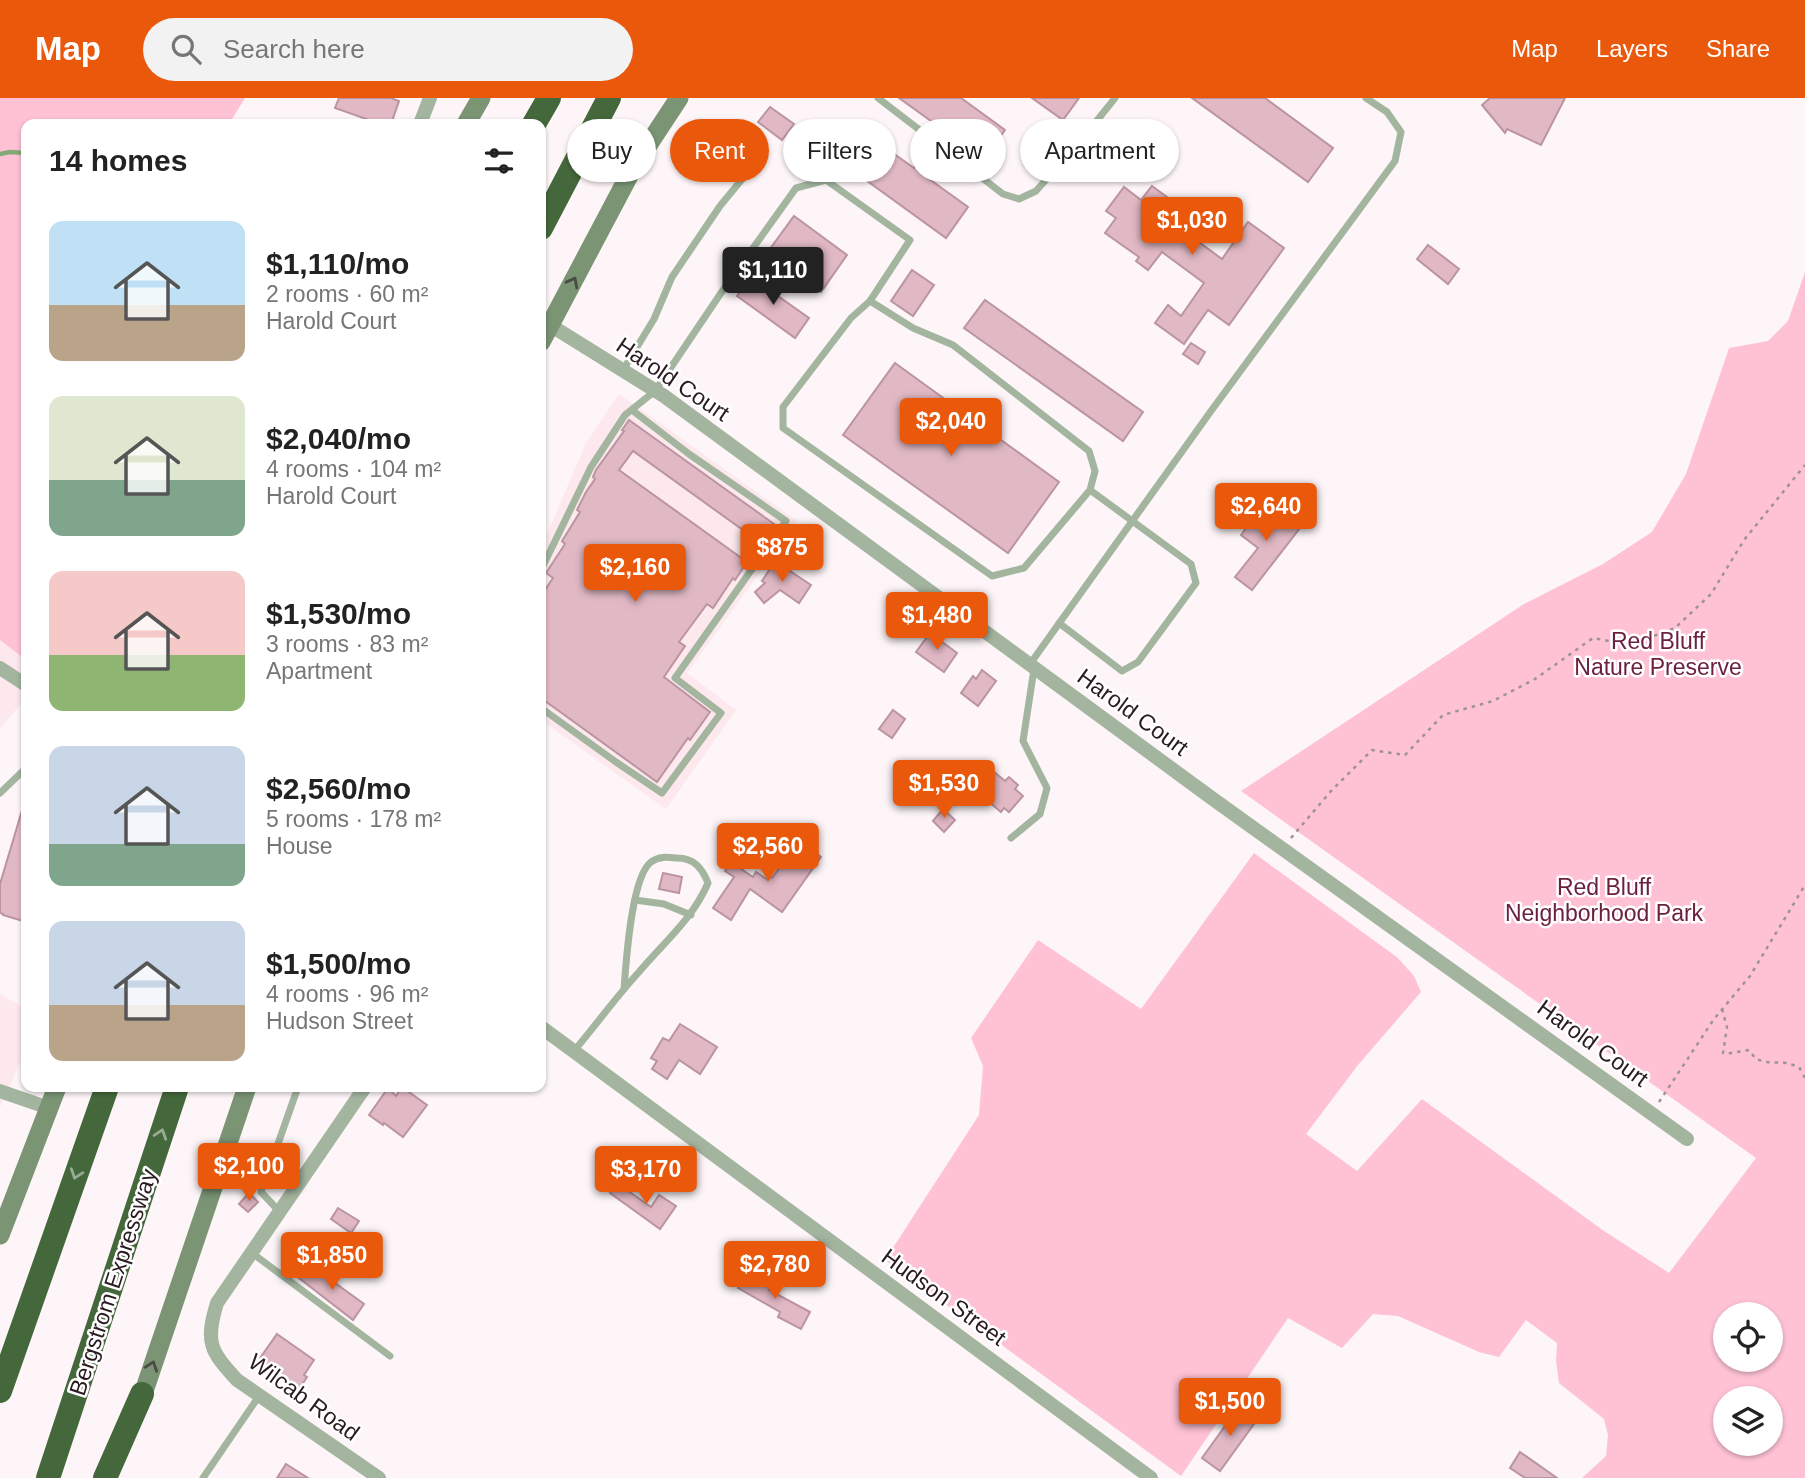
<!DOCTYPE html>
<html lang="en">
<head>
<meta charset="utf-8">
<style>
  body { margin:0; font-family:Arial,sans-serif; background:#f2f2f2; color:#222; height:100vh; display:flex; flex-direction:column; font-size:26px; white-space:nowrap }
  * { box-sizing:border-box; margin:0 }
  p { font-size:23px; color:#767676 }
  .icon { flex:none; width:38px; height:38px; fill:none; stroke:currentColor; stroke-width:2; stroke-linecap:round; stroke-linejoin:round }
  .map { position:relative; flex:1; overflow:hidden }
  .side { position:absolute; left:21px; top:21px; width:525px; height:973px; display:flex; flex-direction:column; background:#fff; border-radius:14px; box-shadow:0 2px 5px #0004 }
  .side>* { flex:none }
  .guide { position:absolute; left:567px; top:21px; width:665px; height:63px; display:flex; gap:14px }
  .buttons { position:absolute; left:1713px; top:1204px; display:grid; gap:14px }
  .buttons a { display:grid; place-items:center; width:70px; height:70px; border-radius:50%; background:#fff; box-shadow:0 2px 5px #0004; font-size:35px }
  .price { position:absolute; translate:-50% -60px; padding:0 16px; border-radius:7px; background:#ea580c; color:#fff; font-size:23px; line-height:46px; filter:drop-shadow(0 2px 4px #0008) }
  .price::after { content:''; position:absolute; left:50%; top:42px; width:21px; height:16px; margin-left:-10px; background:inherit; clip-path:polygon(0 0,100% 0,50% 100%) }
  .price.on { background:#222; color:#fff }
  ul { padding:0; list-style:none }
  li { display:flex; align-items:center; gap:21px; height:175px; padding:0 28px }
  li span { display:grid; place-items:center; flex:none; width:196px; height:140px; border-radius:14px; color:#555 }
  li>.icon { margin-inline-start:auto }
  span .icon { width:84px; height:84px; fill:#fffc; stroke-width:1 }
  li b { font-size:30px }
  h2 { display:flex; justify-content:space-between; align-items:center; height:84px; padding:0 28px; font-size:30px }
  .pill { padding:0 24px; border-radius:32px; background:#fff; box-shadow:0 2px 5px #0004; font-size:24px; line-height:63px }
  .pill.on { background:#ea580c; color:#fff }
  header { display:flex; align-items:center; gap:42px; box-sizing:border-box; height:98px; padding:0 35px; background:#ea580c; color:#fff }
  header strong { font-size:33px }
  nav { display:flex; gap:38px; margin-inline-start:auto; font-size:24px }
  .search { width:490px; height:63px; background:#f2f2f2; display:flex; align-items:center; gap:18px; box-sizing:border-box; padding:0 24px; border-radius:38px; color:#767676; font-size:26px }
  .map>svg:first-child { display:block }
  .built { fill:#fce8ed }
  .green { fill:#fec2d4; fill-rule:evenodd }
  .lines { fill:none; stroke-linecap:round; stroke-linejoin:round }
  .stream { stroke:#82a978; stroke-width:4.5 }
  .building { fill:#e1b9c5; stroke:#bb94a0; stroke-width:2 }
  .path { stroke:#9e9397; stroke-width:2.5; stroke-dasharray:3.5 5; stroke-linecap:butt }
  .lane { stroke:#a3b59f; stroke-width:7 }
  .street { stroke:#a3b59f; stroke-width:14 }
  .secondary { stroke:#7a9474; stroke-width:19 }
  .highway { stroke:#44683b; stroke-width:24 }
  .oneway { stroke:#4a4b42 }
  .oneway2 { stroke:#98ac93 }
  .labels { text-anchor:middle; stroke-width:5; stroke-linejoin:round; paint-order:stroke }
  .street-label { font-size:23px; fill:#2a1b20; stroke:#fff }
  .park-label { font-size:23px; fill:#6c203f; stroke:#fff }
</style>
</head>
<body>
<header>
<strong>Map</strong>
<div class="search"><svg class="icon" aria-label="search" viewBox="0 0 24 24"><circle cx="10" cy="10" r="6"/><path d="M15 15l6 6"/></svg>Search here</div>
<nav><a>Map</a><a>Layers</a><a>Share</a></nav>
</header>
<div class="map">
<svg width="1805" height="1380" viewBox="0 0 1805 1380">
  <rect width="100%" height="100%" fill="#fdf5f7"/>
  <!-- built -->
  <g class="built">
    <polygon points="619,296 797,423 687,575 736,612 666,711 541,622 541,450 586,345"/>
    <polygon points="0,542 26,562 26,600 0,630"/>
    <polygon points="0,896 26,911 26,951 0,1009"/>
  </g>
  <!-- green -->
  <g class="green">
    <polygon points="0,0 245,0 229,26 26,26 26,562 0,542"/>
    <path d="M1805 115V1380H1582L1606 1358 1608 1337 1604 1321 1559 1285 1556 1263 1557 1245 1526 1222 1499 1259 1479 1254 1398 1218 1373 1216 1342 1250 1288 1220 1181 1378 885 1162 979 1017 983 968 971 940 1038 842 1141 911 1254 755 1398 860 1414 878 1421 894 1358 967 1306 1036 1357 1073 1422 1001 1604 1133 1669 1175 1756 1060 1241 693 1524 506 1603 466 1652 434 1686 376 1729 250 1768 243 1788 223 1805 174ZM1771 1216V1262H1726V1216ZM1771 1300V1346H1726V1300Z"/>
  </g>
  <g class="lines">
    <!-- stream -->
    <polyline class="stream" points="0,56 10,54 26,55"/>
  </g>
  <!-- building -->
  <g class="building">
    <polygon points="339,0 391,0 399,3 391,26 380,26 335,10"/>
    <polygon points="899,0 961,0 1005,32 984,61"/>
    <polygon points="1032,0 1079,0 1063,22"/>
    <polygon points="1192,0 1265,0 1333,50 1308,84"/>
    <polygon points="1490,0 1565,0 1541,47 1507,31 1505,35 1482,7"/>
    <polygon points="770,9 794,26 782,42 758,24"/>
    <polygon points="863,34 914,70 928,50 939,58 925,78 968,109 946,140 841,64"/>
    <polygon points="1152,88 1194,119 1184,133 1222,161 1248,124 1284,150 1229,227 1208,212 1184,246 1155,225 1168,207 1181,218 1204,185 1162,154 1148,172 1136,163 1139,159 1105,135 1116,120 1106,113 1124,89 1141,102"/>
    <polygon points="794,118 847,157 821,194 767,155"/>
    <polygon points="1428,147 1459,171 1448,186 1417,161"/>
    <polygon points="912,172 934,187 913,218 891,203"/>
    <polygon points="751,179 809,220 795,240 737,198"/>
    <polygon points="985,202 1143,314 1123,343 964,230"/>
    <polygon points="1191,245 1205,254 1198,266 1183,256"/>
    <polygon points="895,265 1059,384 1008,455 843,337"/>
    <polygon points="629,322 774,426 761,445 633,353 619,372 747,464 735,482 733,480 713,510 707,506 679,544 685,548 664,579 710,614 690,642 688,640 657,684 541,600 541,498 553,480 546,475 565,446 562,443 580,414 577,412 586,394 595,381 593,379 596,372 624,333 622,332"/>
    <polygon points="1266,403 1300,430 1252,492 1235,479 1258,450 1241,437"/>
    <polygon points="775,463 811,487 799,505 780,492 764,505 755,494 765,485 762,483"/>
    <polygon points="930,535 957,555 944,574 916,554"/>
    <polygon points="982,572 996,583 978,608 961,595 973,578 976,581"/>
    <polygon points="893,612 905,621 892,640 879,631"/>
    <polygon points="993,673 1005,683 1009,679 1018,687 1015,691 1023,698 1009,714 1004,710 1001,714 976,693"/>
    <polygon points="23,709 26,709 26,824 3,817 3,816 0,815 0,786"/>
    <polygon points="943,711 955,722 944,734 933,723"/>
    <polygon points="801,744 821,759 782,814 750,791 731,822 713,810 734,779 725,773 731,764 753,779 756,774 768,782 770,779 772,780 786,761 788,763"/>
    <polygon points="663,775 682,779 679,795 659,791"/>
    <polygon points="680,926 717,949 700,976 679,962 667,981 652,971 657,963 651,960 663,940 669,943"/>
    <polygon points="402,989 427,1007 403,1039 384,1025 383,1027 369,1017 388,990 396,998"/>
    <polygon points="617,1085 651,1109 659,1097 676,1108 660,1131 610,1095"/>
    <polygon points="249,1095 258,1104 248,1114 239,1106"/>
    <polygon points="338,1110 359,1123 351,1135 331,1121"/>
    <polygon points="309,1166 364,1206 353,1222 299,1180"/>
    <polygon points="754,1177 771,1187 769,1192 810,1214 801,1231 778,1219 780,1214 738,1190 746,1178 752,1181"/>
    <polygon points="277,1236 314,1262 304,1277 307,1279 299,1291 258,1263"/>
    <polygon points="1241,1306 1259,1319 1220,1373 1202,1360"/>
    <polygon points="1520,1354 1557,1380 1525,1380 1510,1370"/>
    <polygon points="286,1366 308,1380 277,1380"/>
  </g>
  <g class="lines">
    <!-- path -->
    <g class="path">
      <polyline points="1291,740 1331,693 1372,652 1405,657 1443,617 1493,603 1535,581 1593,540 1630,547 1675,530 1711,496 1744,442 1805,367"/>
      <polyline points="1722,911 1727,929 1723,955 1725,956 1749,952 1756,961 1766,964 1787,965 1799,969 1805,980"/>
      <polyline points="1659,1004 1714,921 1750,878 1805,787"/>
    </g>
    <!-- lane -->
    <g class="lane">
      <polyline points="878,0 1003,96 1019,101 1036,93 1083,40 1115,0"/>
      <polyline points="623,272 654,221 672,179 720,108 757,63"/>
      <polyline points="541,472 591,369 625,317 655,293 721,195 796,90 826,82 910,142 870,203"/>
      <polyline points="1059,525 1122,573 1138,564 1196,485 1191,466 1090,392 1095,373 1089,353 953,247 913,230 870,203 851,220 783,309 783,330 992,478 1024,470 1090,392"/>
      <polyline points="1030,566 1211,313 1395,63 1401,34 1387,14 1366,0"/>
      <polyline points="541,610 616,664 662,695 721,615 675,580 786,423 689,356 632,312"/>
      <polyline points="0,695 26,670"/>
      <polyline points="1011,740 1040,716 1047,690 1023,643 1034,571"/>
      <polyline points="635,802 664,806 691,817"/>
      <path d="M574 953C596 927 616 899 639 874 664 844 692 822 708 785 702 770 694 760 677 760 667 759 659 758 651 764 631 779 626 866 624 891"/>
      <polyline points="279,1113 261,1094 298,989"/>
      <polyline points="252,1155 390,1258"/>
      <polyline points="203,1380 259,1298"/>
    </g>
    <!-- street -->
    <g class="street">
      <polyline points="420,26 430,0"/>
      <polyline points="550,227 664,298 1213,701 1687,1041"/>
      <polyline points="0,570 26,587"/>
      <polyline points="541,929 1151,1380"/>
      <path d="M365 989 217 1205C205 1244 210 1253 237 1282L379 1380"/>
      <polyline points="0,993 49,1010"/>
    </g>
    <!-- secondary -->
    <g class="secondary">
      <polyline points="466,26 481,0"/>
      <polyline points="541,244 633,70 679,0"/>
      <polyline points="0,1137 57,989"/>
      <polyline points="139,1308 247,989"/>
    </g>
    <!-- highway -->
    <g class="highway">
      <polyline points="534,26 549,0"/>
      <polyline points="541,130 609,0"/>
      <polyline points="0,1293 107,989"/>
      <polyline points="48,1380 177,989"/>
      <polyline points="105,1380 142,1296"/>
    </g>
  </g>
  <!-- one-way arrows -->
  <defs><path id="oneway-chevron" d="M-2-3.5L2.5 0L-2 3.5" fill="none" stroke-width="1.6" stroke-linecap="round" stroke-linejoin="round" transform="scale(1.75)"/></defs>
  <g class="oneway">
    <use href="#oneway-chevron" transform="translate(573 184) rotate(-62)"/>
    <use href="#oneway-chevron" transform="translate(152 1268) rotate(-71)"/>
  </g>
  <g class="oneway2">
    <use href="#oneway-chevron" transform="translate(161 1036) rotate(-72)"/>
    <use href="#oneway-chevron" transform="translate(76 1076) rotate(109)"/>
  </g>
  <g class="labels">
    <!-- street labels -->
    <g class="street-label">
      <text transform="translate(673 281) rotate(34)" y="8">Harold Court</text>
      <text transform="translate(1133 614) rotate(36)" y="8">Harold Court</text>
      <text transform="translate(1593 945) rotate(36)" y="8">Harold Court</text>
      <text transform="translate(113 1184) rotate(-72)" y="8">Bergstrom Expressway</text>
      <text transform="translate(944 1199) rotate(36)" y="8">Hudson Street</text>
      <text transform="translate(304 1299) rotate(36)" y="8">Wilcab Road</text>
    </g>
    <!-- park labels -->
    <g class="park-label">
      <text x="1658" y="551">Red Bluff<tspan x="1658" dy="26">Nature Preserve</tspan></text>
      <text x="1604" y="797">Red Bluff<tspan x="1604" dy="26">Neighborhood Park</tspan></text>
    </g>
  </g>
</svg>
<div class="buttons">
<a><svg class="icon" aria-label="locate" viewBox="0 0 24 24"><circle cx="12" cy="12" r="6"/><path d="M12 2v4M12 18v4M2 12h4M18 12h4"/></svg></a>
<a><svg class="icon" aria-label="layers" viewBox="0 0 24 24"><path d="M12 4l9 5-9 5-9-5zM3 14l9 5 9-5"/></svg></a>
</div>
<b class="price" style="left:1192px;top:159px">$1,030</b>
<b class="price on" style="left:773px;top:209px">$1,110</b>
<b class="price" style="left:951px;top:360px">$2,040</b>
<b class="price" style="left:1266px;top:445px">$2,640</b>
<b class="price" style="left:782px;top:486px">$875</b>
<b class="price" style="left:635px;top:506px">$2,160</b>
<b class="price" style="left:937px;top:554px">$1,480</b>
<b class="price" style="left:944px;top:722px">$1,530</b>
<b class="price" style="left:768px;top:785px">$2,560</b>
<b class="price" style="left:249px;top:1105px">$2,100</b>
<b class="price" style="left:646px;top:1108px">$3,170</b>
<b class="price" style="left:332px;top:1194px">$1,850</b>
<b class="price" style="left:775px;top:1203px">$2,780</b>
<b class="price" style="left:1230px;top:1340px">$1,500</b>
<div class="guide">
<a class="pill">Buy</a>
<a class="pill on">Rent</a>
<a class="pill">Filters</a>
<a class="pill">New</a>
<a class="pill">Apartment</a>
</div>
<section class="side">
<h2>14 homes<svg class="icon" aria-label="filters" viewBox="0 0 24 24"><path d="M4 7h16M4 17h16"/><circle cx="9" cy="7" r="2"/><circle cx="15" cy="17" r="2"/></svg></h2>
<ul>
<li><span style="background:linear-gradient(#bfe0f5 60%,#b9a48a 0)"><svg class="icon" aria-label="home" viewBox="0 0 24 24"><path d="M3 11l9-7 9 7M6 9v11h12V9"/></svg></span><div><b>$1,110/mo</b><p>2 rooms · 60 m²</p><p>Harold Court</p></div></li>
<li><span style="background:linear-gradient(#dfe7d0 60%,#7fa58c 0)"><svg class="icon" aria-label="home" viewBox="0 0 24 24"><path d="M3 11l9-7 9 7M6 9v11h12V9"/></svg></span><div><b>$2,040/mo</b><p>4 rooms · 104 m²</p><p>Harold Court</p></div></li>
<li><span style="background:linear-gradient(#f6c9c9 60%,#8fb573 0)"><svg class="icon" aria-label="home" viewBox="0 0 24 24"><path d="M3 11l9-7 9 7M6 9v11h12V9"/></svg></span><div><b>$1,530/mo</b><p>3 rooms · 83 m²</p><p>Apartment</p></div></li>
<li><span style="background:linear-gradient(#c9d6e8 70%,#7fa58c 0)"><svg class="icon" aria-label="home" viewBox="0 0 24 24"><path d="M3 11l9-7 9 7M6 9v11h12V9"/></svg></span><div><b>$2,560/mo</b><p>5 rooms · 178 m²</p><p>House</p></div></li>
<li><span style="background:linear-gradient(#c9d6e8 60%,#b9a48a 0)"><svg class="icon" aria-label="home" viewBox="0 0 24 24"><path d="M3 11l9-7 9 7M6 9v11h12V9"/></svg></span><div><b>$1,500/mo</b><p>4 rooms · 96 m²</p><p>Hudson Street</p></div></li>
</ul>
</section>
</div>
</body>
</html>
